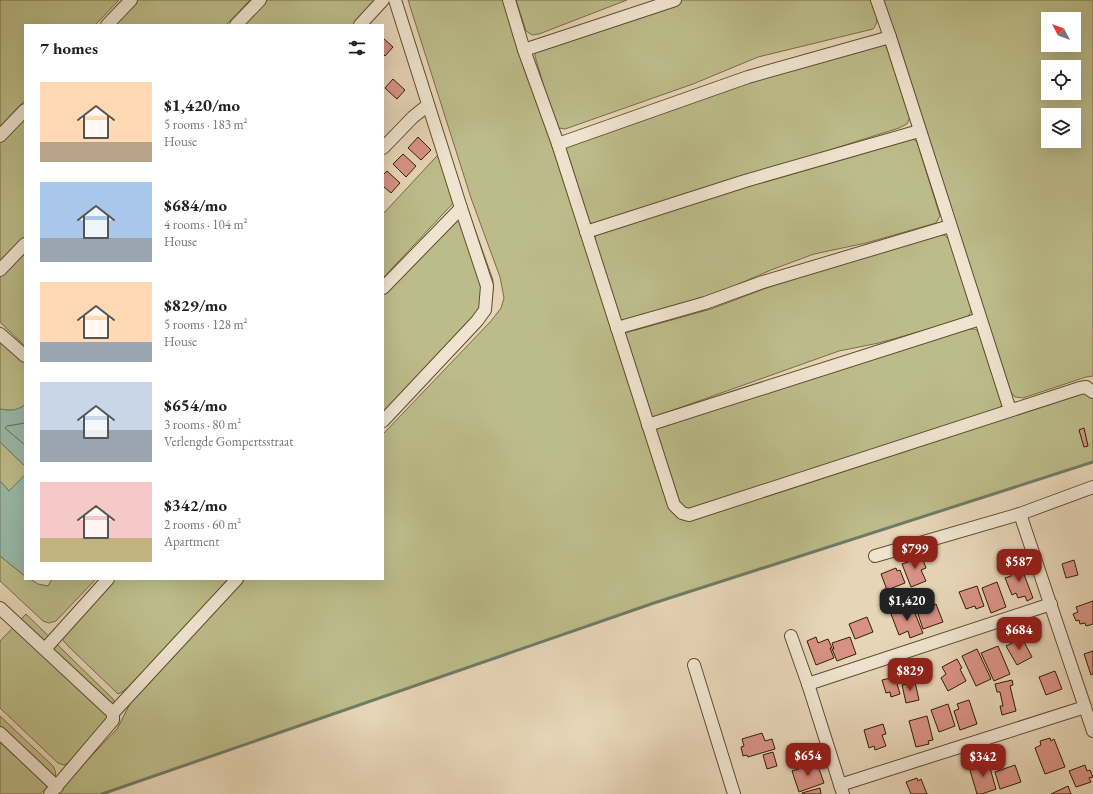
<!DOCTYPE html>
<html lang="en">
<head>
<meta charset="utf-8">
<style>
  body { margin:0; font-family:"EB Garamond",serif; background:#f6f6f6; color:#202124; height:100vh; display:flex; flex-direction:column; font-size:15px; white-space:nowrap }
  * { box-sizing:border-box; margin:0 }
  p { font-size:13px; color:#757577 }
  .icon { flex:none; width:22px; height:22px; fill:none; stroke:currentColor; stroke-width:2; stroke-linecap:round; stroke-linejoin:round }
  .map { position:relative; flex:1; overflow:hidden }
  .details { position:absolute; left:24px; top:24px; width:360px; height:556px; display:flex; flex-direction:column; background:#fff; border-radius:0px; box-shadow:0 4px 16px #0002 }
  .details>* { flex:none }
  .needle { width:26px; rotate:311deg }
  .buttons { position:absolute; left:1041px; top:12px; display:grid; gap:8px }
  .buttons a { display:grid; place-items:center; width:40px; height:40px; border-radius:0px; background:#fff; box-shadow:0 4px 16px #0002; font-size:20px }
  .price { position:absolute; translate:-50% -34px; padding:0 9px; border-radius:8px; background:#8f2418; color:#fff; font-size:13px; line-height:26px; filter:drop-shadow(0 1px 2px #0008) }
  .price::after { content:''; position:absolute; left:50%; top:24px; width:12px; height:9px; margin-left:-6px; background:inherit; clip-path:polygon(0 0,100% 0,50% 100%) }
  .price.on { background:#222; color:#fff }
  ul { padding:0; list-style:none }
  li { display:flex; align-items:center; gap:12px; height:100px; padding:0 16px }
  li span { display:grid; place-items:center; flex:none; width:112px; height:80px; border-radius:0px; color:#555 }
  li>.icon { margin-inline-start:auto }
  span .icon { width:48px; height:48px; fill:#fffc; stroke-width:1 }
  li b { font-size:17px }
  h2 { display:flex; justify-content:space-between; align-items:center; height:48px; padding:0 16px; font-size:17px }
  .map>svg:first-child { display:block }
  .green { fill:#bcbc8a; stroke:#786d45; fill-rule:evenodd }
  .water { fill:#98b9a8; stroke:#707b65 }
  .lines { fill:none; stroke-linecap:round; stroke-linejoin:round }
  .shore { stroke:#666c54; stroke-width:1 }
  .stream { stroke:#707b65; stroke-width:3 }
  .building { fill:#d89285; stroke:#341e00 }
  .minor-casing { stroke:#614c2e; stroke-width:14 }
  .minor { stroke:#efe4d0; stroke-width:12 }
</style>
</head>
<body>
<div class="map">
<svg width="1093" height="794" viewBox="0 0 1093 794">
  <rect width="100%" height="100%" fill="#e7d5b7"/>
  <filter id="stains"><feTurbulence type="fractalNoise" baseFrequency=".005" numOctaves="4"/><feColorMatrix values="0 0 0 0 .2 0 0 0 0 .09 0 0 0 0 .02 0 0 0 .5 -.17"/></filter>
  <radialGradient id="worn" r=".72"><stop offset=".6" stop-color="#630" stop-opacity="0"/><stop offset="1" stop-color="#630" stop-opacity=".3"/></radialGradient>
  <!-- green -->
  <g class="green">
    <polygon points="0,0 119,0 95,25 25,25 25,100 0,126"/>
    <polygon points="128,0 250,0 226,25 105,25"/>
    <polygon points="260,0 382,0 358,25 236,25"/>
    <polygon points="408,0 505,0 681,518 1086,389 1091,392 1093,399 1093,462 654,603 102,794 55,794 117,729 134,696 245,579 383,579 383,434 491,321 501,308 504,298 500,277 471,198"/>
    <polygon points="516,0 627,0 539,34 532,35 526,31"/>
    <path d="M664 0H872C875 10 881 20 873 29L758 57 693 84 565 129 559 128 555 125 535 56V49Z"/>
    <path d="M883 0H1093V376L1086 377 1023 398 1015 397 1010 391ZM1048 19H1074V45H1048ZM1048 67H1074V93H1048ZM1048 115H1074V141H1048Z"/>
    <polygon points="886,43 910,117 907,124 899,128 595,224 590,223 566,151 565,146 747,76"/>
    <polygon points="25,110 25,238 0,264 0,137"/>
    <polygon points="911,137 917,142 940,216 936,223 866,243 814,254 771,270 704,299 624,320 619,319 594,240 596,235 601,231"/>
    <polygon points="447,145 457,199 383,278 383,214"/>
    <polygon points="468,210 493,280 493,290 492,301 383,420 383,286"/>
    <polygon points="936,235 944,235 949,239 970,303 971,312 967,318 879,343 839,351 651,418 625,333 711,309 777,284"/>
    <polygon points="25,248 25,346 0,322 0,274"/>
    <polygon points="966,329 975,329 980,333 1002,405 997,410 691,509 684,507 678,503 655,429"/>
    <path d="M0 333 25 356V405C17 411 10 411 0 409Z"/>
    <polygon points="0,442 25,466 25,475 9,491 0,481"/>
    <polygon points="0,556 25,576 25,579 30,579 38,584 48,586 52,579 96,579 56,621 49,623 43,621 0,581"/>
    <polygon points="106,579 231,579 128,687 122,692 118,694 68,646 63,640 61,633"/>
    <polygon points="26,614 113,699 116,705 111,719 73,761 64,765 58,763 0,708 0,641"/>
    <path d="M0 716 53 766C61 779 49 785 40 794H0Z"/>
  </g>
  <!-- water -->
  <g class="water">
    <path d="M25 405V466L0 442V409C10 411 16 411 25 405Z"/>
    <polygon points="25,475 25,576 0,556 0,481 9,491"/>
  </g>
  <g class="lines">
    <!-- shore -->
    <polyline class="shore" points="25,423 7,426 5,428 25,445"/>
    <!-- stream -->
    <polyline class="stream" points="102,794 654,603 1093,462"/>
  </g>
  <!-- building -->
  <g class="building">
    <polygon points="383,38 393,47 385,56 383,54"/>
    <polygon points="393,79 405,90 397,99 385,88"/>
    <polygon points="418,137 431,150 421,160 408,148"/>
    <polygon points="403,154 416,166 406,177 393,164"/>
    <polygon points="387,171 400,183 391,193 383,186 383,175"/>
    <polygon points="1084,428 1088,446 1084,447 1079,430"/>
    <polygon points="920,552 926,568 921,570 926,581 911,587 902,564 911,561 909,557"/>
    <polygon points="1074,560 1078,575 1066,578 1062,564"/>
    <polygon points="1020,564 1033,598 1027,601 1025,596 1018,598 1016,593 1012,595 1005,578 1011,576 1009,569"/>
    <polygon points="896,568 897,571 900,570 905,583 887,590 881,574"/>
    <polygon points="997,582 1006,607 991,613 982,588"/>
    <polygon points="977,586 984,606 976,609 975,606 966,609 959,592"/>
    <polygon points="1093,601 1093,624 1086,626 1085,623 1080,624 1079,620 1076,621 1073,614 1078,612 1076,607"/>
    <polygon points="936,604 943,622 923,629 917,611"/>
    <polygon points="912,606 923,633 910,638 908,631 899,635 891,614"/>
    <polygon points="867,617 873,632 855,639 849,624"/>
    <polygon points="816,637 818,643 828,639 832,648 830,648 834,658 816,665 807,641"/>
    <polygon points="850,637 856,654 837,661 832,649 834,649 832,643"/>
    <polygon points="1022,638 1032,657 1017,665 1006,646"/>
    <polygon points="998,646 1010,674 994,681 981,653"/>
    <polygon points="977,649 991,679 976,686 962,656"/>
    <polygon points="1093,651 1093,674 1091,675 1084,654"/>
    <polygon points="957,659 962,668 960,669 966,681 948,691 941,678 946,674 942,667"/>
    <polygon points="1055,671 1062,689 1046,695 1039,677"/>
    <polygon points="895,677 900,694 891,697 890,692 886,693 882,680"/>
    <polygon points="1012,680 1013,685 1010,686 1016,711 1002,715 1000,706 1003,706 1000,692 997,692 995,684"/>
    <polygon points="915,682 919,700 906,703 902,685"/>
    <polygon points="969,700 977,724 960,730 954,711 959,709 957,704"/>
    <polygon points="948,704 955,726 939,732 931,710"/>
    <polygon points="927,716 933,740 928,741 929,744 916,747 909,721"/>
    <polygon points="883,724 886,734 882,735 886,746 875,750 874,746 869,748 864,730"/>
    <polygon points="762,733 765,741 772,739 775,749 748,757 747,755 743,756 741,747 744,746 742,739"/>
    <polygon points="1050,738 1051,741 1054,739 1065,767 1045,774 1035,748 1041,745 1040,741"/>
    <polygon points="773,752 777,766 767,769 763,755"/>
    <polygon points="988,761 996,789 982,794 977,794 969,767"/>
    <polygon points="817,763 824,783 799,792 792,771"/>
    <polygon points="1015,765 1021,782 1000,789 995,772"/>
    <polygon points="1085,765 1087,771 1090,770 1093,777 1089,778 1091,782 1076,787 1069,771"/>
    <polygon points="917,778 918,781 921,779 927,794 911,794 906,782"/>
    <polygon points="1068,786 1071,794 1051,794"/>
    <polygon points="820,788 821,794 802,794 802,793"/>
  </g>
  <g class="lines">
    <!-- minor casing -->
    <g class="minor-casing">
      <g id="minor">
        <polyline points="509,0 524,50 558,144 674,505 682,513 689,515 1080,388 1086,387 1093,392"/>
        <polyline points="877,0 890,37 1010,410"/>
        <polyline points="107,25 131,0"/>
        <polyline points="236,25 260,0"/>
        <polyline points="360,25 383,0"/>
        <polyline points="524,50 675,0"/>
        <polyline points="0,136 25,110"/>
        <polyline points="558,144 748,77 890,37"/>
        <polyline points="383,148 413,117 428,105"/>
        <polyline points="586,232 745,181 919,131"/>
        <polyline points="0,270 25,244"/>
        <polyline points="383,288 461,208"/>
        <polyline points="617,328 705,303 763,282 950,226"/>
        <polyline points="0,334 25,356"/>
        <polyline points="383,421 477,321 485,310 487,286 461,208 395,0"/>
        <polyline points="648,425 980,319"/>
        <polyline points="1020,514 1093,731"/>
        <polyline points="875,556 1020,514 1093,487"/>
        <polyline points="0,608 113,713"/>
        <polyline points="791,636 808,684 843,794"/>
        <polyline points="45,649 108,579"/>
        <polyline points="694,665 734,794"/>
        <polyline points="808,684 1051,604"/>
        <polyline points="0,733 57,787"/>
        <polyline points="840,785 1085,707"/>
        <polyline points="50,794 113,720 113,713 237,579"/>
      </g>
    </g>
    <!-- minor -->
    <use href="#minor" class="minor"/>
  </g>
  <rect width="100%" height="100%" filter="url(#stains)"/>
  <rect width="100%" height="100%" fill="url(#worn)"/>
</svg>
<div class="buttons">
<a><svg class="needle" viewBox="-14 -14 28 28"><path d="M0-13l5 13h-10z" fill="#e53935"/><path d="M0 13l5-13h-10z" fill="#757577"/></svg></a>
<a><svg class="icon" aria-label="locate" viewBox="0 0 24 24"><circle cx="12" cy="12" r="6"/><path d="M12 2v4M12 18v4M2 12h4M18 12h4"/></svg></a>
<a><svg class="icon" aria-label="layers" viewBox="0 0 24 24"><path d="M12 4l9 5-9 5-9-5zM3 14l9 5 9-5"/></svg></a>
</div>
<b class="price" style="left:915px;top:570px">$799</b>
<b class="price" style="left:1019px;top:583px">$587</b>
<b class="price on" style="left:907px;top:622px">$1,420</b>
<b class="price" style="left:1019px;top:651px">$684</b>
<b class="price" style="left:910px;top:692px">$829</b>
<b class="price" style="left:808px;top:777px">$654</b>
<b class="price" style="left:983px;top:778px">$342</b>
<section class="details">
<h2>7 homes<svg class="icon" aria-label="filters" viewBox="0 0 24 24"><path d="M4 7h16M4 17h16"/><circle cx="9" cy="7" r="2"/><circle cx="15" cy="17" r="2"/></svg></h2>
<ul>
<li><span style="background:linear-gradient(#ffd9b3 75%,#b9a48a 0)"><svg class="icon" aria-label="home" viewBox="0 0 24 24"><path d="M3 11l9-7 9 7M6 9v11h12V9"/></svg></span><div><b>$1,420/mo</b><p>5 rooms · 183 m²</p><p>House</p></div></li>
<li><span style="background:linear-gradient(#a9c7e8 70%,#9aa5b1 0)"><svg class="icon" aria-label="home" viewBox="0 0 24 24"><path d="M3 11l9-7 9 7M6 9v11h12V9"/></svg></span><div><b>$684/mo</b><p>4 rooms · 104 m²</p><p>House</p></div></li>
<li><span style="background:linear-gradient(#ffd9b3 75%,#9aa5b1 0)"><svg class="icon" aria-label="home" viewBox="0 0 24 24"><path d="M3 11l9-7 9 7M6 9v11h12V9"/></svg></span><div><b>$829/mo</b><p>5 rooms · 128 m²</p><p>House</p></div></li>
<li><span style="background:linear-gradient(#c9d6e8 60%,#9aa5b1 0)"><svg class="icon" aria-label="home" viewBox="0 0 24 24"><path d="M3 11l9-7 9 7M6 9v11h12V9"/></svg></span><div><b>$654/mo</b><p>3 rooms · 80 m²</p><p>Verlengde Gompertsstraat</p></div></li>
<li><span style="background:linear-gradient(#f6c9c9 70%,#c2b280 0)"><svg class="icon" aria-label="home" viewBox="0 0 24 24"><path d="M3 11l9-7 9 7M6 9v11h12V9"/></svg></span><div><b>$342/mo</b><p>2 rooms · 60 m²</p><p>Apartment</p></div></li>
</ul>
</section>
</div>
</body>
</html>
